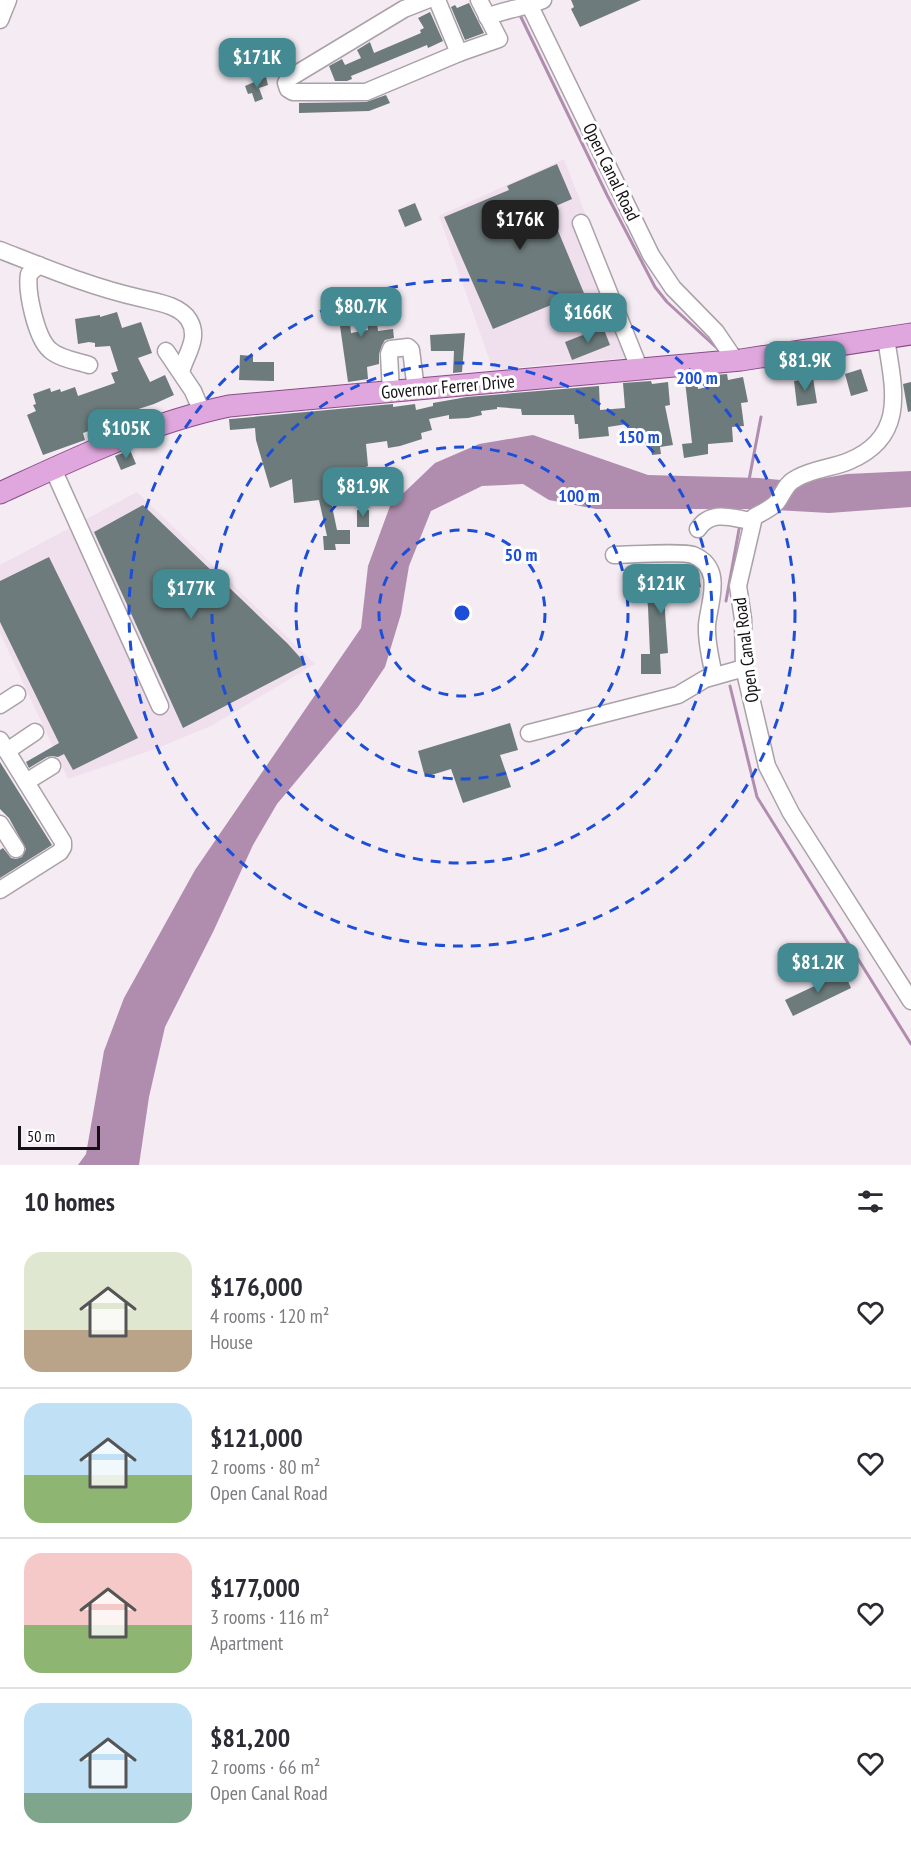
<!DOCTYPE html>
<html lang="en">
<head>
<meta charset="utf-8">
<style>
  body { margin:0; font-family:"PT Sans Narrow",sans-serif; background:#f2f2f3; color:#2b2b33; height:100vh; display:flex; flex-direction:column; font-size:22px; white-space:nowrap }
  * { box-sizing:border-box; margin:0 }
  p { font-size:20px; color:#7c7c81 }
  .icon { flex:none; width:33px; height:33px; fill:none; stroke:currentColor; stroke-width:2; stroke-linecap:round; stroke-linejoin:round }
  .map { position:relative; height:1165px; overflow:hidden }
  .side { display:flex; flex-direction:column; background:#fff; flex:1 }
  .side>* { flex:none }
  .scale { position:absolute; left:18px; bottom:15px; width:82px; box-sizing:border-box; padding-left:6px; border:3px solid #141114; border-top:0; font-size:16px; line-height:21px; white-space:nowrap; color:#141114; -webkit-text-stroke:4px #fff; paint-order:stroke }
  .price { position:absolute; translate:-50% -51px; padding:0 14px; border-radius:12px; background:#438a93; color:#fff; font-size:20px; line-height:39px; filter:drop-shadow(0 2px 3px #0008) }
  .price::after { content:''; position:absolute; left:50%; top:36px; width:18px; height:14px; margin-left:-9px; background:inherit; clip-path:polygon(0 0,100% 0,50% 100%) }
  .price.current { background:#222; color:#fff }
  ul { padding:0; list-style:none }
  li { display:flex; align-items:center; gap:18px; height:150px; padding:0 24px }
  li+li { border-top:2px solid #e1e1e2 }
  li span { display:grid; place-items:center; flex:none; width:168px; height:120px; border-radius:18px; color:#555 }
  li>.icon { margin-inline-start:auto }
  span .icon { width:72px; height:72px; fill:#fffc; stroke-width:1 }
  li b { font-size:26px }
  h2 { display:flex; justify-content:space-between; align-items:center; height:72px; padding:0 24px; font-size:26px }
  .map>svg:first-child { display:block }
  .built { fill:#f0e0ee }
  .water { fill:#b08dae }
  .lines { fill:none; stroke-linecap:round; stroke-linejoin:round }
  .stream { stroke:#b08dae; stroke-width:3 }
  .building { fill:#6e7b7c; fill-rule:evenodd }
  .minor-casing { stroke:#aaa1a9; stroke-width:19 }
  .major-casing { stroke:#8a4c88; stroke-width:23 }
  .minor { stroke:#fff; stroke-width:16 }
  .major { stroke:#dfa7dd; stroke-width:21 }
  .ring { fill:none; stroke:#1d4ed8; stroke-width:3; stroke-dasharray:10 8 }
  .labels { text-anchor:middle; stroke-width:6; stroke-linejoin:round; paint-order:stroke }
  .street-label { font-size:18px; fill:#141114; stroke:#fff }
  .centre { fill:#1d4ed8; stroke:#fff; stroke-width:3 }
  .ring-label { font-size:18px; text-anchor:middle; font-weight:bold; fill:#1d4ed8; stroke:#fff; stroke-width:6; stroke-linejoin:round; paint-order:stroke }
</style>
</head>
<body>
<div class="map">
<svg width="911" height="1165" viewBox="0 0 911 1165">
  <rect width="100%" height="100%" fill="#f4ebf3"/>
  <!-- built -->
  <g class="built">
    <polygon points="564,159 641,357 569,362 493,370 439,216"/>
    <polygon points="137,492 315,664 211,726 155,749 68,779 0,633 0,565"/>
  </g>
  <!-- water -->
  <polygon class="water" points="533,435 648,475 759,478 802,482 847,474 911,471 911,507 829,513 759,509 596,509 549,500 523,484 482,486 431,511 409,566 401,614 385,667 358,707 277,804 253,845 213,932 165,1027 149,1097 139,1165 78,1165 86,1154 104,1051 124,998 195,870 361,628 368,566 390,506 435,463 479,444"/>
  <g class="lines">
    <!-- stream -->
    <g class="stream">
      <polyline points="519,13 607,195 655,287 667,302 718,349"/>
      <polyline points="749,480 761,417"/>
      <polyline points="726,601 740,524"/>
      <polyline points="730,686 757,797 911,1044"/>
    </g>
  </g>
  <!-- building -->
  <g class="building">
    <polygon points="571,0 641,0 580,27 571,9 574,7"/>
    <polygon points="469,3 484,33 465,40 451,7 455,5 457,8"/>
    <polygon points="430,12 443,41 428,48 427,45 351,76 352,79 347,81 335,81 329,66 342,59 345,65 361,58 357,50 370,42 374,53 421,33 420,30 424,28 418,18"/>
    <polygon points="266,77 268,85 259,88 263,99 255,102 252,93 248,94 245,86"/>
    <polygon points="386,95 390,103 369,111 299,113 299,103 366,102"/>
    <polygon points="557,164 572,199 549,209 591,310 559,323 551,305 493,329 444,217 509,190 507,186"/>
    <polygon points="415,203 422,220 405,227 398,210"/>
    <path d="M374 299 378 331 393 329 394 338 385 340 382 345 379 354V364L367 367 368 379 348 382 337 305ZM366 311 368 330 351 333 349 314Z"/>
    <polygon points="117,312 122,328 141,322 152,353 138,358 150,382 165,375 174,395 154,404 104,420 106,425 83,433 85,440 43,455 27,415 36,411 33,405 36,404 33,394 50,388 51,392 60,389 61,392 75,387 78,396 115,383 111,373 118,371 110,346 95,347 95,343 89,342 78,344 75,319 100,315 100,317"/>
    <polygon points="603,327 610,345 572,360 565,342"/>
    <polygon points="465,333 462,372 453,373 454,351 431,351 430,335"/>
    <polygon points="240,355 253,356 253,362 274,362 274,381 239,380"/>
    <polygon points="861,369 868,391 851,396 845,374"/>
    <polygon points="727,374 728,380 743,377 748,402 741,403 744,426 732,427 733,442 708,444 708,454 684,458 682,444 692,443 685,381 697,379 698,389 717,385 715,375"/>
    <polygon points="813,378 817,403 797,406 794,381"/>
    <polygon points="651,381 652,384 668,382 670,405 665,406 673,445 660,447 661,454 652,455 650,443 639,444 638,435 628,436 627,424 608,427 609,436 579,439 578,424 575,424 574,415 522,415 521,409 497,407 497,409 481,411 482,415 468,418 449,419 449,415 429,419 432,430 421,433 422,439 400,446 388,448 387,441 366,444 368,466 366,467 368,480 329,492 337,530 350,530 350,544 335,544 336,550 324,550 323,536 327,536 319,500 294,503 292,479 270,488 256,440 255,428 230,430 229,419 231,419 393,404 393,407 415,404 416,410 433,406 433,403 467,397 599,386 600,410 625,408 623,383"/>
    <polygon points="911,382 911,411 908,412 903,384"/>
    <polygon points="130,450 136,464 121,470 115,456"/>
    <polygon points="143,505 288,644 306,664 183,728 94,532"/>
    <rect x="357" y="510" width="12" height="17"/>
    <polygon points="49,557 138,738 73,770 64,754 58,757 52,756 47,757 29,768 26,762 59,743 0,622 0,581"/>
    <polygon points="698,572 701,587 667,593 668,600 665,601 665,612 668,653 660,654 661,674 641,674 641,654 650,654 648,607 644,575 664,574 665,579"/>
    <polygon points="510,723 518,750 500,755 511,787 463,803 451,769 425,777 418,751"/>
    <polygon points="0,762 52,845 0,878 0,850 3,848 11,858 16,859 22,857 26,849 9,818 0,809"/>
    <polygon points="844,972 851,988 793,1016 785,1000"/>
  </g>
  <g class="lines">
    <!-- minor casing -->
    <g class="minor-casing">
      <g id="minor">
        <polyline points="427,0 404,9 288,79 286,83 288,89 293,92 366,92 459,53 499,39 479,0"/>
        <polyline points="437,0 459,53"/>
        <polyline points="527,0 651,255 673,288 716,332 735,360"/>
        <path d="M487 17C506 9 525 8 543 0"/>
        <polyline points="0,20 8,0"/>
        <polyline points="581,223 640,370"/>
        <path d="M0 250C46 268 91 287 140 298 156 302 180 305 189 320 200 338 186 354 181 372"/>
        <path d="M39 265 29 274C26 291 36 338 50 350 60 359 77 361 89 365"/>
        <path d="M886 339C894 389 907 437 849 461 832 468 813 469 797 478 785 484 784 493 777 502 772 508 761 513 754 517L738 586 743 619 744 668 767 766 791 813 911 1001"/>
        <polyline points="166,351 193,391 202,412"/>
        <polyline points="391,392 389,354 391,349 408,347 411,350 416,390"/>
        <polyline points="53,469 160,706"/>
        <path d="M698 529C711 509 732 518 752 521"/>
        <path d="M614 555C629 555 682 551 693 555 725 568 709 602 707 625 706 642 711 660 714 676"/>
        <polyline points="0,705 17,694"/>
        <polyline points="529,733 678,695 705,679 744,668"/>
        <polyline points="0,740 63,842 63,847 60,852 0,890"/>
        <polyline points="7,751 35,732"/>
        <polyline points="26,782 52,766"/>
        <polyline points="0,824 16,849"/>
      </g>
    </g>
    <!-- major casing -->
    <g class="major-casing">
      <path id="major" d="M0 493C74 459 148 423 229 406L741 360 911 334"/>
    </g>
    <!-- minor -->
    <use href="#minor" class="minor"/>
    <!-- major -->
    <use href="#major" class="major"/>
  </g>
  <!-- distance rings -->
  <g class="ring">
    <circle cx="462" cy="613" r="83"/>
    <circle cx="462" cy="613" r="166"/>
    <circle cx="462" cy="613" r="250"/>
    <circle cx="462" cy="613" r="333"/>
  </g>
  <g class="labels">
    <!-- street labels -->
    <g class="street-label">
      <text transform="translate(611 172) rotate(64)" y="6">Open Canal Road</text>
      <text transform="translate(448 387) rotate(-5)" y="6">Governor Ferrer Drive</text>
      <text transform="translate(746 650) rotate(-97)" y="6">Open Canal Road</text>
    </g>
  </g>
  <circle cx="462" cy="613" r="9" class="centre"/>
  <g class="ring-label">
    <text x="697" y="384">200 m</text>
    <text x="639" y="443">150 m</text>
    <text x="579" y="502">100 m</text>
    <text x="521" y="561">50 m</text>
  </g>
</svg>
<div class="scale">50 m</div>
<b class="price" style="left:257px;top:89px">$171K</b>
<b class="price current" style="left:520px;top:251px">$176K</b>
<b class="price" style="left:361px;top:338px">$80.7K</b>
<b class="price" style="left:588px;top:344px">$166K</b>
<b class="price" style="left:805px;top:392px">$81.9K</b>
<b class="price" style="left:126px;top:460px">$105K</b>
<b class="price" style="left:363px;top:518px">$81.9K</b>
<b class="price" style="left:661px;top:615px">$121K</b>
<b class="price" style="left:191px;top:620px">$177K</b>
<b class="price" style="left:818px;top:994px">$81.2K</b>
</div>
<section class="side">
<h2>10 homes<svg class="icon" aria-label="filters" viewBox="0 0 24 24"><path d="M4 7h16M4 17h16"/><circle cx="9" cy="7" r="2"/><circle cx="15" cy="17" r="2"/></svg></h2>
<ul>
<li><span style="background:linear-gradient(#dfe7d0 65%,#b9a48a 0)"><svg class="icon" aria-label="home" viewBox="0 0 24 24"><path d="M3 11l9-7 9 7M6 9v11h12V9"/></svg></span><div><b>$176,000</b><p>4 rooms · 120 m²</p><p>House</p></div><svg class="icon" aria-label="heart" viewBox="0 0 24 24"><path d="M12 20l-8-8c-3-5 5-10 8-4 3-6 11-1 8 4z"/></svg></li>
<li><span style="background:linear-gradient(#bfe0f5 60%,#8fb573 0)"><svg class="icon" aria-label="home" viewBox="0 0 24 24"><path d="M3 11l9-7 9 7M6 9v11h12V9"/></svg></span><div><b>$121,000</b><p>2 rooms · 80 m²</p><p>Open Canal Road</p></div><svg class="icon" aria-label="heart" viewBox="0 0 24 24"><path d="M12 20l-8-8c-3-5 5-10 8-4 3-6 11-1 8 4z"/></svg></li>
<li><span style="background:linear-gradient(#f6c9c9 60%,#8fb573 0)"><svg class="icon" aria-label="home" viewBox="0 0 24 24"><path d="M3 11l9-7 9 7M6 9v11h12V9"/></svg></span><div><b>$177,000</b><p>3 rooms · 116 m²</p><p>Apartment</p></div><svg class="icon" aria-label="heart" viewBox="0 0 24 24"><path d="M12 20l-8-8c-3-5 5-10 8-4 3-6 11-1 8 4z"/></svg></li>
<li><span style="background:linear-gradient(#bfe0f5 75%,#7fa58c 0)"><svg class="icon" aria-label="home" viewBox="0 0 24 24"><path d="M3 11l9-7 9 7M6 9v11h12V9"/></svg></span><div><b>$81,200</b><p>2 rooms · 66 m²</p><p>Open Canal Road</p></div><svg class="icon" aria-label="heart" viewBox="0 0 24 24"><path d="M12 20l-8-8c-3-5 5-10 8-4 3-6 11-1 8 4z"/></svg></li>
</ul>
</section>
</body>
</html>
